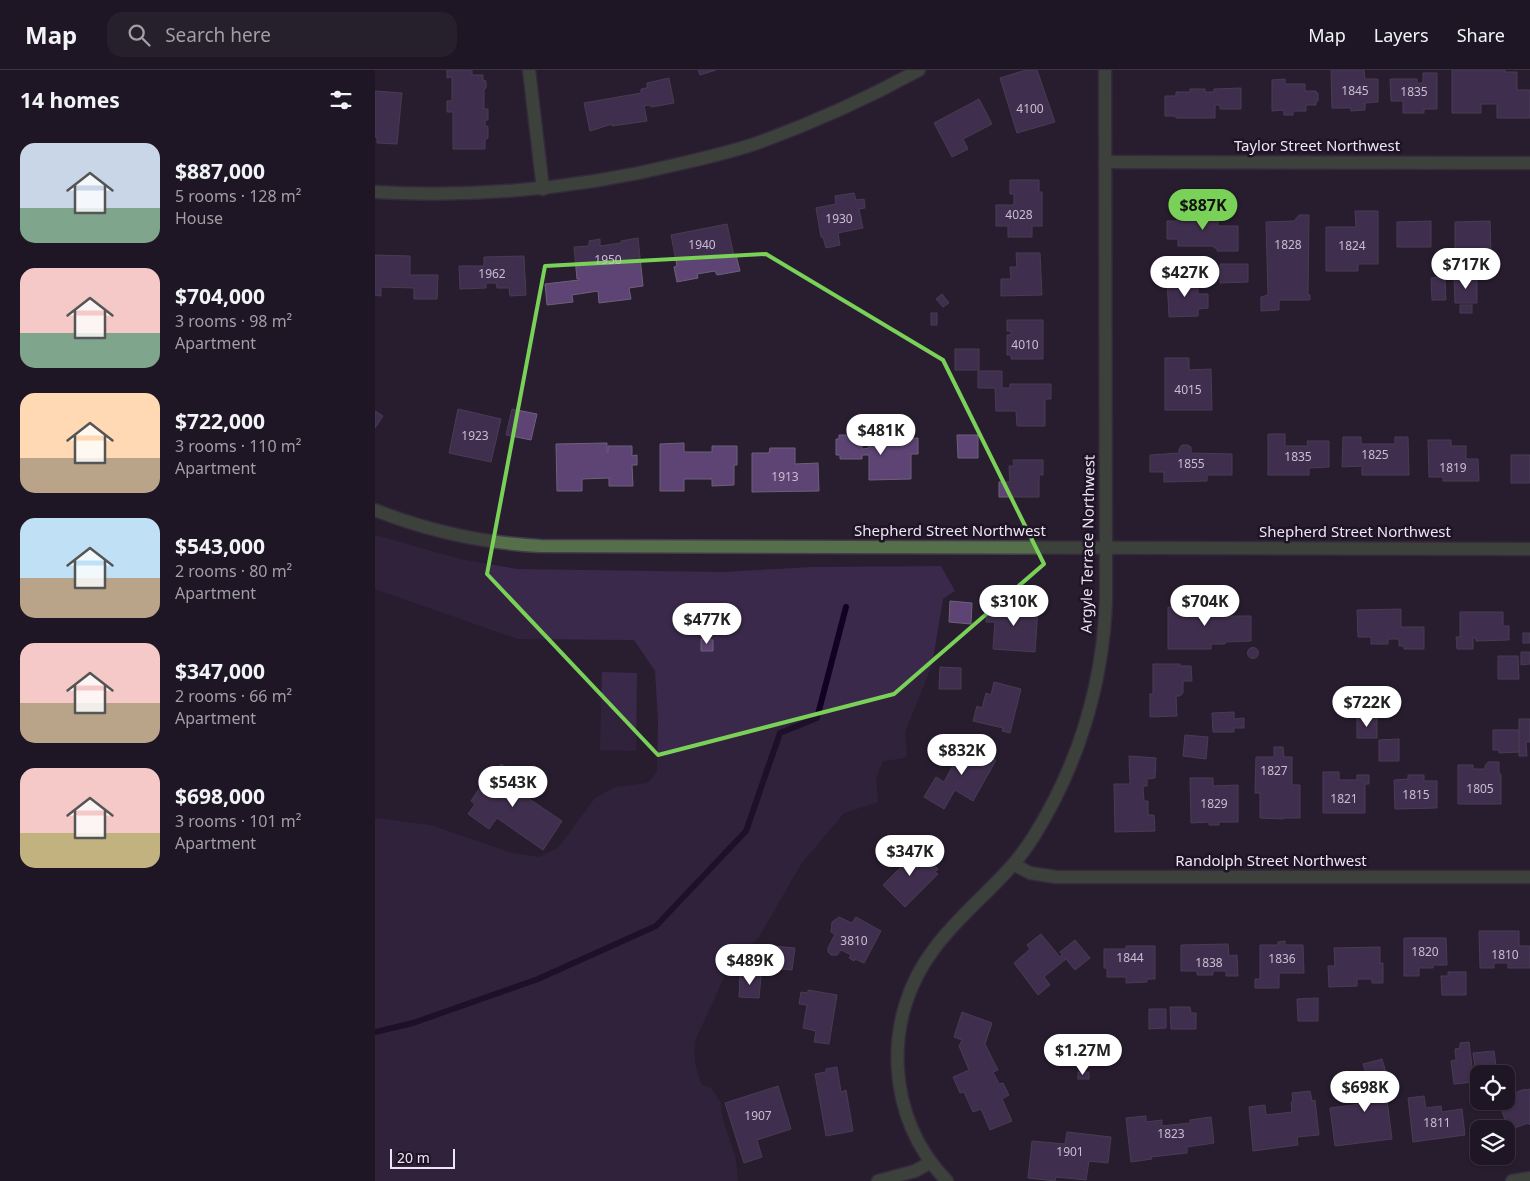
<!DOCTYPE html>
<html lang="en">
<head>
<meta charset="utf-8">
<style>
  body { margin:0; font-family:"Noto Sans",sans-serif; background:#261f2c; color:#f1f3f6; height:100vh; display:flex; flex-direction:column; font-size:19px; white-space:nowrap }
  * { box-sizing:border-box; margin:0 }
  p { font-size:16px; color:#a19fa6 }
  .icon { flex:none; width:28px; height:28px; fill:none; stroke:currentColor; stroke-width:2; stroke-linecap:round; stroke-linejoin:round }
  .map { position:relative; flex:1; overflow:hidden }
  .details { display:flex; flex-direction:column; background:#1e1624; width:375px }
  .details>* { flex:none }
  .fabs { position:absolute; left:1095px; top:995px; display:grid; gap:10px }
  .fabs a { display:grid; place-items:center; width:45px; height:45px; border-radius:10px; background:#1e1624; box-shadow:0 1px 4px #0004,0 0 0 1px #3c3541; font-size:25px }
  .scale { position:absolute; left:15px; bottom:12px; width:65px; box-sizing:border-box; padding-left:5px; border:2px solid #ece5f2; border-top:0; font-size:14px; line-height:18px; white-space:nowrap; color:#ece5f2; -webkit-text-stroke:4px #1e1426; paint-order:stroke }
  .price { position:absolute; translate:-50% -42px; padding:0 11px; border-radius:18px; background:#fff; color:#222; font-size:16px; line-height:32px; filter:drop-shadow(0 1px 2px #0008) }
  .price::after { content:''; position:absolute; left:50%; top:30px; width:15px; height:11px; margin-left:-8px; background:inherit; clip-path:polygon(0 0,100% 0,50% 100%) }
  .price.on { background:#7ad157; color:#111 }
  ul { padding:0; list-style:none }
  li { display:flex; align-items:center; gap:15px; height:125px; padding:0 20px }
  li span { display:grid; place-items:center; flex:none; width:140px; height:100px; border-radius:15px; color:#555 }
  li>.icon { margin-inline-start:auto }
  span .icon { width:60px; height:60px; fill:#fffc; stroke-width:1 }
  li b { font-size:21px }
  h2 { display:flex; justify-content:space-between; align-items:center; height:60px; padding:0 20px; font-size:21px }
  header { display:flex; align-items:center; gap:30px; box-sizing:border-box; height:70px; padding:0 25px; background:#1e1624; border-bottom:1px solid #3c3541 }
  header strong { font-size:24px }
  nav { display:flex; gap:28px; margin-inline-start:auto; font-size:18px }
  .search { width:350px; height:45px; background:#261f2c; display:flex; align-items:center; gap:12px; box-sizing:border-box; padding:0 18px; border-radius:15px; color:#a19fa6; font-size:19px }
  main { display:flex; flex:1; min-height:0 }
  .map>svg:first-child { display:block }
  .green { fill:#3a294a }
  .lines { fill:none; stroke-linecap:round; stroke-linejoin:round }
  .stream { stroke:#150025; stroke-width:6 }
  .building { fill:#5d4474; stroke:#6d6178 }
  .minor-casing { stroke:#433a4b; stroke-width:15 }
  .minor { stroke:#546f4a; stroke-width:12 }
  .marked { fill:none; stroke:#7ad157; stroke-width:4; stroke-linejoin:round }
  .labels { text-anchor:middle; stroke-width:5; stroke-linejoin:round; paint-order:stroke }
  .number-label { font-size:12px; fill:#c8bdd2 }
  .street-label { font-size:15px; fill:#ece5f2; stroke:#1e1426 }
</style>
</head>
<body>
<header>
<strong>Map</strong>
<div class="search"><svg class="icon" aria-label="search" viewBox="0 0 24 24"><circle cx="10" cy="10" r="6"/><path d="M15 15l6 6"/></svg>Search here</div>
<nav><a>Map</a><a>Layers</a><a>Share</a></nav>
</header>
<main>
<section class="details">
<h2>14 homes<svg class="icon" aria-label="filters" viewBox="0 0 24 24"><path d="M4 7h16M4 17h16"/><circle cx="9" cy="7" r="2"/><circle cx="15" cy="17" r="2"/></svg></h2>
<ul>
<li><span style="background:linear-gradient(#c9d6e8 65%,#7fa58c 0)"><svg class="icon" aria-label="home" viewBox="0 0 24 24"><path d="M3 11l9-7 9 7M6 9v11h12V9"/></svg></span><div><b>$887,000</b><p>5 rooms · 128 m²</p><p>House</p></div></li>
<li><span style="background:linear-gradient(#f6c9c9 65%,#7fa58c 0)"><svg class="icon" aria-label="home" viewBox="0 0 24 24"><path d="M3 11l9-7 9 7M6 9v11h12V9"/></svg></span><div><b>$704,000</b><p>3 rooms · 98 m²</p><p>Apartment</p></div></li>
<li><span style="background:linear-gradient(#ffd9b3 65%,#b9a48a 0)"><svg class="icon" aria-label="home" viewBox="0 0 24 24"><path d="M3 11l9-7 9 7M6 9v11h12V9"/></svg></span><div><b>$722,000</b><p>3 rooms · 110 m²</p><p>Apartment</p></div></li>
<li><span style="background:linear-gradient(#bfe0f5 60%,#b9a48a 0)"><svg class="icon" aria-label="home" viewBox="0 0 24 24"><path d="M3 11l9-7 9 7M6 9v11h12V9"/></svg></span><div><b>$543,000</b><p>2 rooms · 80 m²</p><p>Apartment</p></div></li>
<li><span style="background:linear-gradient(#f6c9c9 60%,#b9a48a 0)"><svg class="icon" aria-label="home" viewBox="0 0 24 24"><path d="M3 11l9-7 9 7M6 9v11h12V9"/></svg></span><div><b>$347,000</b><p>2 rooms · 66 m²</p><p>Apartment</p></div></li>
<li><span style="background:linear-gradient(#f6c9c9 65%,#c2b280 0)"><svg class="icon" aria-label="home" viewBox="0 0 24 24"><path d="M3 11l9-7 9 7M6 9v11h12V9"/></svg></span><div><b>$698,000</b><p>3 rooms · 101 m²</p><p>Apartment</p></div></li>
</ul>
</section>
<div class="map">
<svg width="1155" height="1111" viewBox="0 0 1155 1111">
  <rect width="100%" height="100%" fill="#281e30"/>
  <!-- green -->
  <g class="green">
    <path d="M0 465 85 489 142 499 348 502 438 497 566 496 580 521 568 529 557 595 530 662 532 685 530 688 508 691 501 708 503 732 469 743 426 794 384 867 355 894 320 971C318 988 321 1001 327 1015L336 1018 345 1031 348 1050 360 1085 363 1111H0V748L55 755 137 783 165 787 183 778 220 728 241 717 273 713 282 702 283 651 280 601 259 570 143 569 0 519Z"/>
    <polygon points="227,602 262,603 261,681 225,680"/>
  </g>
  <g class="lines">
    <!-- stream -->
    <polyline class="stream" points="0,962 38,953 163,909 281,856 371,761 405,663 442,648 471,537"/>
  </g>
  <!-- building -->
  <g class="building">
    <polygon points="72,0 97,0 97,5 108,5 108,10 111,11 111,18 109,20 109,39 113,39 113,50 110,50 110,55 113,57 113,68 110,70 110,79 78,79 78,42 72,42 72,31 77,31 77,7 72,8"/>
    <polygon points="323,0 341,0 325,5"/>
    <polygon points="651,0 662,0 680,52 642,63 625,8"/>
    <polygon points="956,0 989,0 990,9 1003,9 1003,32 990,33 990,40 976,41 976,38 957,38"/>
    <polygon points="1077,0 1130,0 1130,2 1142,2 1142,20 1155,20 1155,48 1122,48 1122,34 1106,34 1106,43 1077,43"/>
    <polygon points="1048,3 1062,3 1062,39 1049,39 1049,43 1028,43 1028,31 1016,31 1015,9 1042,9 1042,13 1048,13"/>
    <polygon points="294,8 299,33 276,37 275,35 269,36 272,51 237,56 237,54 215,61 209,33 266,23 266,19 272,18 272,13"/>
    <polygon points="910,9 910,14 930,14 930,21 941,21 941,23 943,23 943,31 941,31 941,35 931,35 931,41 918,41 918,45 909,45 909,40 897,41 897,10"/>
    <polygon points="866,18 866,39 845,39 845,35 840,35 840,48 801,48 801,46 790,46 790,26 801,26 801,22 815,22 815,19 830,19 830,22 839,22 839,19"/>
    <polygon points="0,21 27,23 22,74 2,73 2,67 0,67"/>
    <polygon points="604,29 617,54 588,69 593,79 577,87 559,53"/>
    <polygon points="635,110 664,110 664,122 667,122 667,156 657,156 657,167 633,167 633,156 621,156 621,135 639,135 639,124 635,124"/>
    <polygon points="479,123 481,130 489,129 490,138 484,139 488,158 463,163 465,175 451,178 448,167 446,167 441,138 461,134 460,126"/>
    <polygon points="980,141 1003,141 1003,194 983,194 983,201 951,201 951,157 981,157"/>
    <polygon points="802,142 843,142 843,156 863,156 863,181 842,181 842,178 839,178 839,176 803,176 803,169 792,169 792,151 802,151"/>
    <polygon points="924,145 934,145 933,225 935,225 935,230 904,230 904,240 886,241 886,227 893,225 891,152 919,151"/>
    <polygon points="1056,151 1056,177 1022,177 1022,152"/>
    <polygon points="1115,151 1116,184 1108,184 1108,178 1106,178 1106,182 1094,183 1094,201 1080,201 1080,152"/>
    <polygon points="352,154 359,186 361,185 365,201 342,205 340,201 322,204 323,208 302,212 299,197 302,196 296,165"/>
    <polygon points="263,168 268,216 254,218 256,229 224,233 223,221 197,225 198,232 172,235 170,214 204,210 204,208 202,209 199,177 214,176 214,171 225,169 225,176 246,173 246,171"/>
    <polygon points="641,183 665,183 667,225 626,226 626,209 636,209 635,197 642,197"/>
    <polygon points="0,185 35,186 35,205 63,205 62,229 39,229 39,218 6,217 6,226 0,225"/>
    <polygon points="149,186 151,225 135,226 134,218 122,218 121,213 111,213 111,218 85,219 84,196 109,196 109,187"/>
    <polygon points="845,194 873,194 873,212 845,213"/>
    <polygon points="1070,207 1071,230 1057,230 1056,208"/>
    <polygon points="1079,207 1102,207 1102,233 1080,233"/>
    <polygon points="792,209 823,209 823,224 833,224 833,238 823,239 823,246 794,247"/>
    <polygon points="567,224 574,233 568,237 561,229"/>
    <rect x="1085" y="235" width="12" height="8"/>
    <rect x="556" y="243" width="6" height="12"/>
    <polygon points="632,250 668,250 668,289 636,289 636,285 632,285 632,265 636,265 636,261 632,261"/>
    <rect x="580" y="279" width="24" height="21"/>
    <polygon points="790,288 814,288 814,300 836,299 837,340 790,340"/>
    <polygon points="603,301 627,301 627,318 635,318 635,314 676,314 676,329 670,329 670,356 642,356 641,341 621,341 620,318 603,318"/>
    <polygon points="83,339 126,349 116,392 74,383"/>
    <polygon points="137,339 162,344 156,370 131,365"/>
    <polygon points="0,341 8,346 0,358"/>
    <polygon points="893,364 910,364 910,376 933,376 932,371 954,371 954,397 934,398 934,405 893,405"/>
    <polygon points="464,365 487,365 487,379 494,378 494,375 521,375 521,369 543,368 543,384 536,384 536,409 494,410 494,385 487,385 487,389 465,389 465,385 461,385 461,369 464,369"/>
    <polygon points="582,365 603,365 603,388 583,388"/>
    <polygon points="968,367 986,367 986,374 1020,374 1020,367 1033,367 1034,405 987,405 987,396 967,397"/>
    <polygon points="1053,370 1076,370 1076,376 1091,376 1091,389 1103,389 1104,411 1068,411 1068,407 1054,407"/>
    <polygon points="232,373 232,382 233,382 233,376 257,376 257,386 262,385 262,395 257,395 258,416 234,416 234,408 207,409 207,421 182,421 181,374"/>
    <polygon points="309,373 309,382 337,382 337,376 362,376 362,395 359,395 359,415 337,416 337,409 309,409 309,421 285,421 285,374"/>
    <polygon points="807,375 813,375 816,377 816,383 857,384 857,405 832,405 832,411 789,412 789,402 775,402 775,385 804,383 804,379"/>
    <polygon points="395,378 420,378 420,394 443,393 444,421 377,422 377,383 394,383"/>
    <rect x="1136" y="385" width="19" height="28"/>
    <polygon points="638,390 668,390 668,405 664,405 664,427 624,427 624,412 635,412 634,396 639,396"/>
    <polygon points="575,531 597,533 596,554 574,552"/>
    <polygon points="814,531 832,531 832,544 833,541 849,540 849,546 876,546 876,571 850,572 850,574 836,574 836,579 793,579 793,537 813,537 814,540"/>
    <polygon points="612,534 663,538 660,582 618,579 620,552 611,552"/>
    <polygon points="1026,539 1026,557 1049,557 1049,579 1029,579 1029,576 1024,576 1024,569 1013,569 1013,574 996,574 996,567 983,567 982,540"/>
    <polygon points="1085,542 1128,542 1128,556 1134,556 1134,570 1101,571 1101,568 1098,568 1098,579 1082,579 1081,567 1085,567"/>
    <rect x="1148" y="563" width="7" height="10"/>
    <polygon points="326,569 338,570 338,581 326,581"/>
    <circle cx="878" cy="583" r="5.5"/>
    <polygon points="1146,582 1155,582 1155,594 1146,595"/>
    <polygon points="1123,586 1143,586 1144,609 1123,609"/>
    <polygon points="778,594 805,594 805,596 816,596 817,611 808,611 808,623 805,626 801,626 802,646 775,647 775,624 778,624"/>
    <polygon points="565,597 586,598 586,619 564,619"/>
    <polygon points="619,612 646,619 635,663 627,661 628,658 598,651 602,636 607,638 611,623 616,625"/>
    <polygon points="859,642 859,649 869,648 869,658 859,658 859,662 838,662 837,643"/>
    <rect x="982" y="647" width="20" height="21"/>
    <polygon points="1144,649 1155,649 1155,672 1151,672 1152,686 1144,686"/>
    <polygon points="1118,660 1144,660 1144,682 1124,683 1124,680 1118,680"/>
    <polygon points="810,665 833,667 831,689 808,686"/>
    <polygon points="1024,669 1024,691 1004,691 1004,670"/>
    <polygon points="587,670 621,690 598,731 580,720 569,739 549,727 561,707 569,712 581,690 577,688"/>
    <polygon points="899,677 908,677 909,687 917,687 917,715 925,715 925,748 908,748 908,749 885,748 885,723 880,723 881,687 899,687"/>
    <polygon points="754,686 781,688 780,708 772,709 772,716 768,716 769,731 773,731 773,745 779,745 780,761 740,762 739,714 755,714"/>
    <polygon points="1113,692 1124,692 1124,704 1126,704 1126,734 1083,734 1083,695 1098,695 1098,699 1110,699 1110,696"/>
    <polygon points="126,694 149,709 141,720 187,751 168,780 122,748 114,759 93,744 100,734 96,731 115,702 119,705"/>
    <polygon points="948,702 964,702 964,710 982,710 982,705 994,705 994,714 990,714 990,743 948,743"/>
    <polygon points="1033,705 1049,705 1049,711 1062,711 1062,738 1020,739 1019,710 1033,709"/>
    <polygon points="815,708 838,708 838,716 863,715 863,752 844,752 844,755 834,755 834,752 816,753"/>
    <polygon points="533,776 557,799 559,795 563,799 560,802 563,804 530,837 508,815 530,793 523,787"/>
    <polygon points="464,847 477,853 481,847 506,861 489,893 480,889 479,891 474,888 476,885 466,880 462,885 456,885 453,882 453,878 460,864 456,862 457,852"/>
    <polygon points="1104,861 1144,861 1144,876 1155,876 1155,898 1133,898 1133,893 1119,893 1119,898 1105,898"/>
    <polygon points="666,864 685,887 687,885 685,882 700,870 715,888 700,900 691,889 669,907 675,915 663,925 639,893 655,879 652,875"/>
    <polygon points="1029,868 1071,868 1072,895 1058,895 1058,898 1044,898 1044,906 1029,906"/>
    <polygon points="910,871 910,875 928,875 929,903 904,903 904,918 880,918 880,909 885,909 885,875 903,875 903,872"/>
    <polygon points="853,874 854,886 862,885 863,906 851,906 851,901 838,901 838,905 822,905 822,901 806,901 806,875"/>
    <polygon points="398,876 420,878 417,900 396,898"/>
    <polygon points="751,876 780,876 780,909 772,909 772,912 751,913 751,907 732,907 732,898 729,898 729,879 751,879"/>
    <polygon points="1005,877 1005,893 1008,893 1008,913 997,913 997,909 982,909 982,916 954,917 953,896 960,896 959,878"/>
    <polygon points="1073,902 1091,902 1091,925 1067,925 1066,906 1073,906"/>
    <polygon points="365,905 386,906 384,928 364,927"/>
    <polygon points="433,920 462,925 454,974 439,972 441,961 428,958 432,935 424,934 426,922 433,923"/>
    <polygon points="943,928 943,951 923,951 922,929"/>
    <polygon points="795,937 815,937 816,943 821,943 821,959 796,959"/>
    <polygon points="774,939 791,939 791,958 774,959"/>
    <polygon points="587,942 617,953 610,974 623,1000 618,1002 624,1014 628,1013 634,1025 627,1029 637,1051 615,1060 606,1039 598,1042 589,1022 585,1023 578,1007 594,1000 584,976 587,970 579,967"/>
    <polygon points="1094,972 1099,1012 1079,1014 1076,991 1081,990 1080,979 1085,978 1085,973"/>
    <polygon points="1119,981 1122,1004 1104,1004 1104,1011 1102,1011 1098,983"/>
    <polygon points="1007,989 1015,1016 1005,1019 1007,1031 1012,1030 1017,1069 960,1076 955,1038 993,1033 991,1018 995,1017 988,994"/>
    <polygon points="462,997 466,1022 471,1020 478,1061 451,1066 440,1004 451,1002 451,999"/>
    <rect x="703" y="1002" width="11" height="7"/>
    <polygon points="403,1016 416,1059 382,1070 387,1087 369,1093 350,1033"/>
    <polygon points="1150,1019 1151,1020 1155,1019 1155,1055 1153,1053 1134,1060 1123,1031 1131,1031 1131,1026"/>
    <polygon points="935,1021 937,1031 940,1030 944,1065 922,1067 923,1075 878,1081 874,1037 890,1035 891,1045 917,1042 916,1032 918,1032 917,1023"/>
    <polygon points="1049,1026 1051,1038 1066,1036 1067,1042 1087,1039 1090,1065 1038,1072 1033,1028"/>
    <polygon points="771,1046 771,1052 787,1050 787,1056 815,1053 815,1050 836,1047 839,1073 812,1077 812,1083 776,1087 777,1089 756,1092 751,1048"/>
    <polygon points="692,1062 736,1067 733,1093 714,1091 711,1110 681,1107 680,1111 653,1108 657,1071 690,1074"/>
  </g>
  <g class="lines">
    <!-- minor casing -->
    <g class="minor-casing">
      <g id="minor">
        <polyline points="154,0 168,119"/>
        <polyline points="730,92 1155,93"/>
        <path d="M0 122C104 128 207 118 308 93 334 87 360 81 385 72 440 52 493 28 544 0"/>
        <path d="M0 440C53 461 108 473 165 476L1155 479"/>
        <polyline points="640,795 655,803 681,807 1155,807"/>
        <polyline points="503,1111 540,1101 556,1092"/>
        <path d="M572 1111C511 1049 506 948 559 879 589 838 632 810 659 766 703 695 728 614 731 530L730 0"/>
        <polyline points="1137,1111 1155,1108"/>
      </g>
    </g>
    <!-- minor -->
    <use href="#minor" class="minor"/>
  </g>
  <!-- marked area -->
  <path d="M0 0H1155V1111H0ZM391 184 568 290 669 494 519 624 283 685 112 504 170 196Z" fill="#281e30" fill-opacity=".55" fill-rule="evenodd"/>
  <path class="marked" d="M391 184 568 290 669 494 519 624 283 685 112 504 170 196Z"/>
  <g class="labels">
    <!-- number labels -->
    <g class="number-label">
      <text x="980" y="25">1845</text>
      <text x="1039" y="26">1835</text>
      <text x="655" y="43">4100</text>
      <text x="644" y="149">4028</text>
      <text x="464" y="153">1930</text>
      <text x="327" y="179">1940</text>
      <text x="913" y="179">1828</text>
      <text x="977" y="180">1824</text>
      <text x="233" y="194">1950</text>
      <text x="117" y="208">1962</text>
      <text x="650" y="279">4010</text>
      <text x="813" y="324">4015</text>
      <text x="100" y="370">1923</text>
      <text x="1000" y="389">1825</text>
      <text x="923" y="391">1835</text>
      <text x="816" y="398">1855</text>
      <text x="1078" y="402">1819</text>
      <text x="410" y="411">1913</text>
      <text x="899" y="705">1827</text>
      <text x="1105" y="723">1805</text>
      <text x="1041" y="729">1815</text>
      <text x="969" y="733">1821</text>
      <text x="839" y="738">1829</text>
      <text x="479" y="875">3810</text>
      <text x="1050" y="886">1820</text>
      <text x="1130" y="889">1810</text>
      <text x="755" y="892">1844</text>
      <text x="907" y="893">1836</text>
      <text x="834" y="897">1838</text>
      <text x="383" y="1050">1907</text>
      <text x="1062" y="1057">1811</text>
      <text x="796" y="1068">1823</text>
      <text x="695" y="1086">1901</text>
    </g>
    <!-- street labels -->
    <g class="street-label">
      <text x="942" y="81">Taylor Street Northwest</text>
      <text x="575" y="466">Shepherd Street Northwest</text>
      <text x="980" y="467">Shepherd Street Northwest</text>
      <text transform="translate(713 474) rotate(-89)" y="5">Argyle Terrace Northwest</text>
      <text x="896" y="796">Randolph Street Northwest</text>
    </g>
  </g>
</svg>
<div class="fabs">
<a><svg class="icon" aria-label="locate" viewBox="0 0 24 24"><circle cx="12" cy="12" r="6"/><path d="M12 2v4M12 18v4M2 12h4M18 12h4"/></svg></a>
<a><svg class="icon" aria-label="layers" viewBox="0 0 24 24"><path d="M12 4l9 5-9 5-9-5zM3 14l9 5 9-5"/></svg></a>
</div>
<div class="scale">20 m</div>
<b class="price on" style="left:828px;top:161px">$887K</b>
<b class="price" style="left:1091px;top:220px">$717K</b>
<b class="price" style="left:810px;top:228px">$427K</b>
<b class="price" style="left:506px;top:386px">$481K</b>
<b class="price" style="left:639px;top:557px">$310K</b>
<b class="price" style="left:830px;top:557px">$704K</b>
<b class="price" style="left:332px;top:575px">$477K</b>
<b class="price" style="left:992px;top:658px">$722K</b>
<b class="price" style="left:587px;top:706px">$832K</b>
<b class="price" style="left:138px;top:738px">$543K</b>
<b class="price" style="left:535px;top:807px">$347K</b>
<b class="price" style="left:375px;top:916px">$489K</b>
<b class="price" style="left:708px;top:1006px">$1.27M</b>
<b class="price" style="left:990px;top:1043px">$698K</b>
</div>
</main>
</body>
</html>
